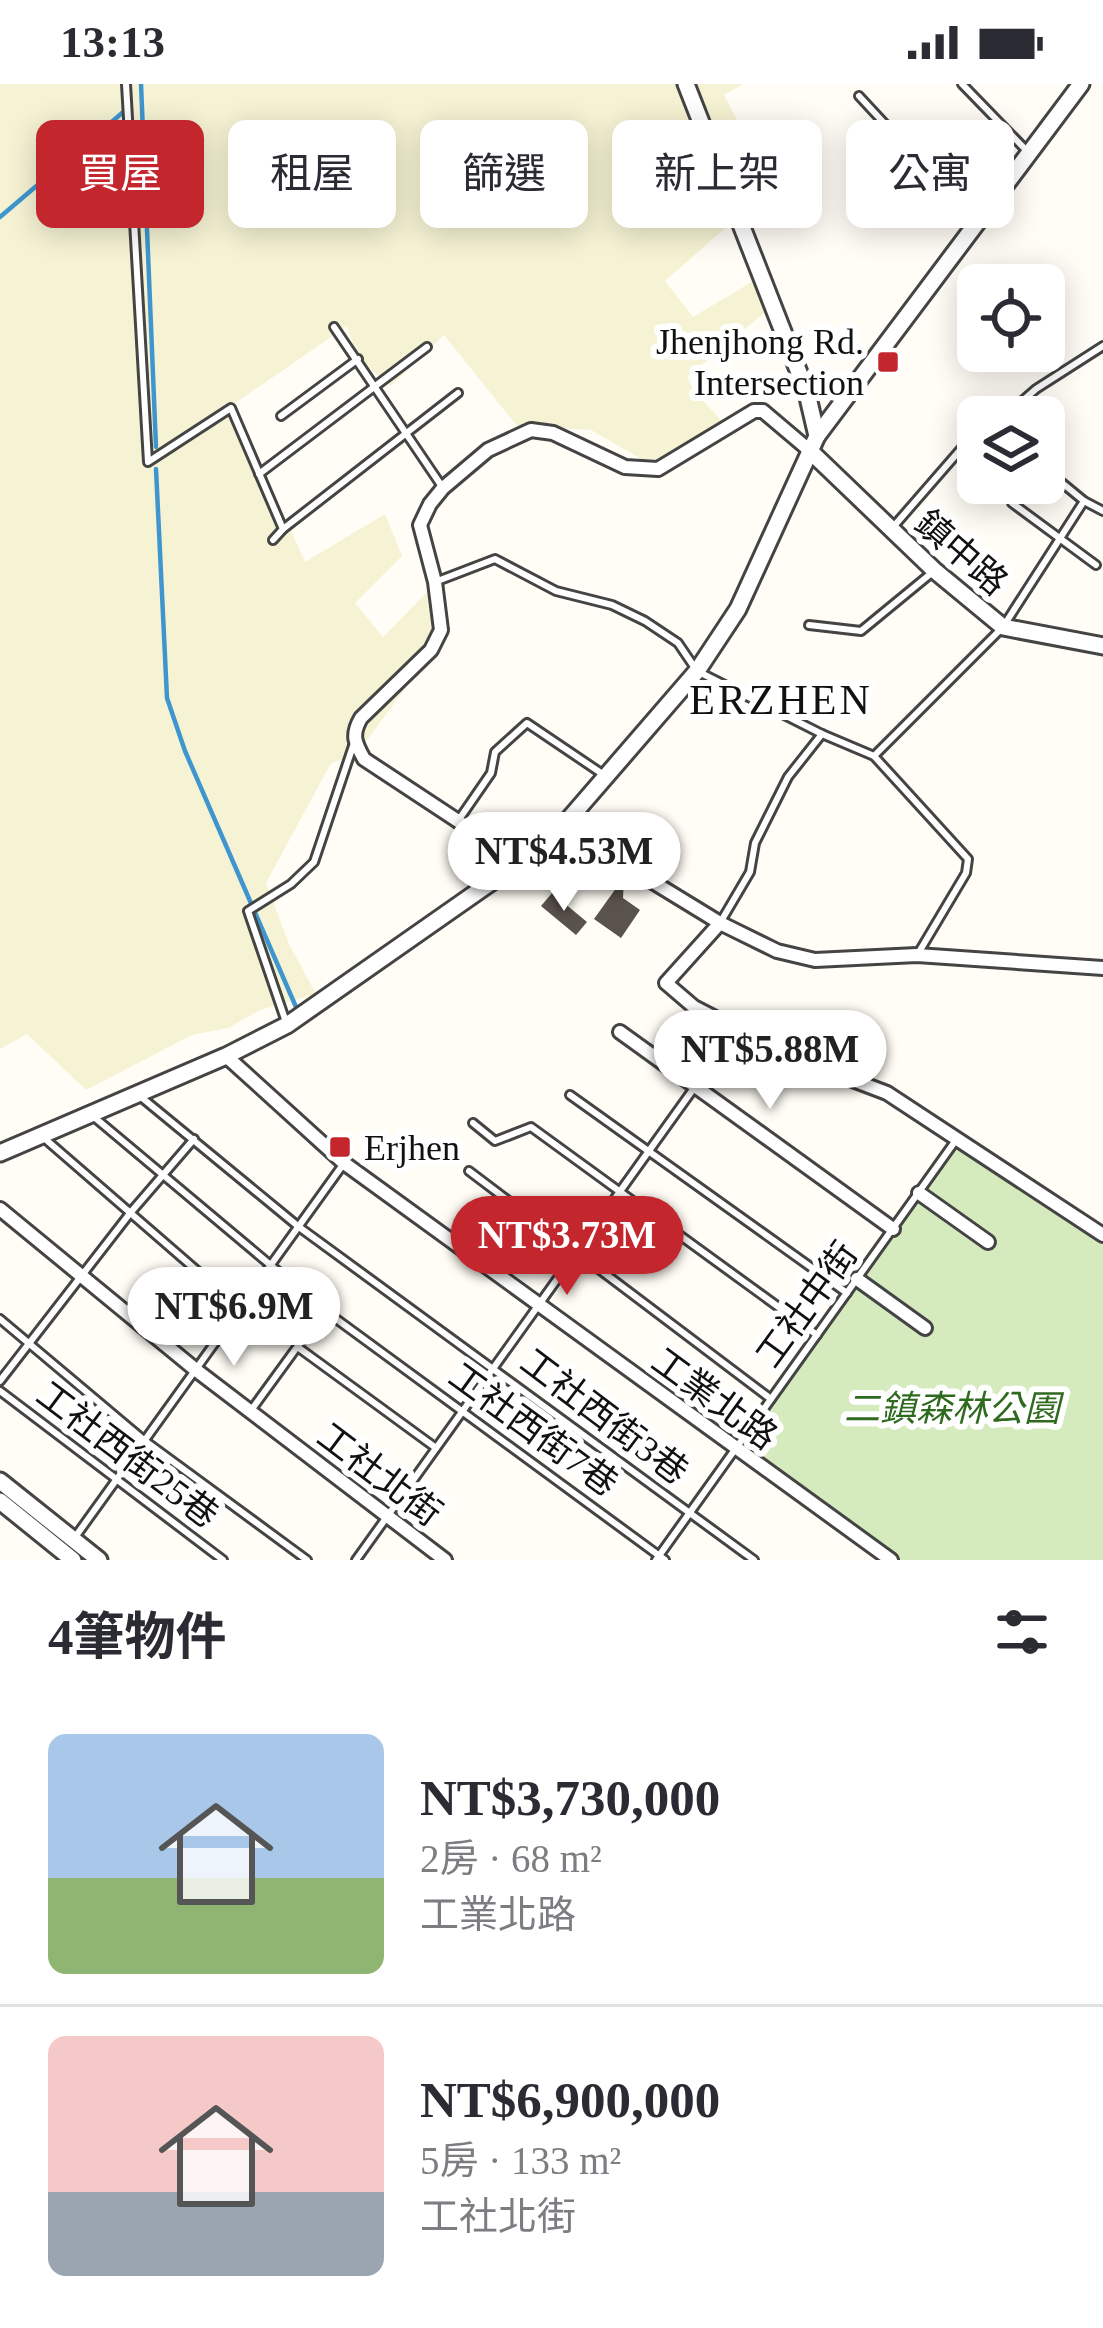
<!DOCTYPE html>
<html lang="zh-TW">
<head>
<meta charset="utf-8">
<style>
  body { margin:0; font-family:"Times New Roman","Noto Sans TC",serif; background:#f7f7f7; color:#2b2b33; height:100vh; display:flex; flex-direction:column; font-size:45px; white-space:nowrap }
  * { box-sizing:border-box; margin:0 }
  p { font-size:39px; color:#7c7c81 }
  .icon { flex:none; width:66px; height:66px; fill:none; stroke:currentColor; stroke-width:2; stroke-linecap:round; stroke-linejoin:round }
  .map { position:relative; height:1476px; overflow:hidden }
  .sheet { display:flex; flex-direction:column; background:#fff; flex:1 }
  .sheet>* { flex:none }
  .banner { position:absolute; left:36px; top:36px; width:1032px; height:108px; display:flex; gap:24px }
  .fabs { position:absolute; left:957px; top:180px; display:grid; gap:24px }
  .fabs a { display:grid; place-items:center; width:108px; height:108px; border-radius:18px; background:#fff; box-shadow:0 6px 30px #0003; font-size:60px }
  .price { position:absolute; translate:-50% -102px; padding:0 27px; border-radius:42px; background:#fff; color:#222; font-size:39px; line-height:78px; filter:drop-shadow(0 3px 6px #0008) }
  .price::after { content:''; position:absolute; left:50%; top:72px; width:36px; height:27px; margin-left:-18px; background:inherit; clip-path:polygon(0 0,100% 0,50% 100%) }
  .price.active { background:#c4262e; color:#fff }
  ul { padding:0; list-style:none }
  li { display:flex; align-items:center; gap:36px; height:300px; padding:0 48px }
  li+li { border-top:3px solid #e1e1e2 }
  li span { display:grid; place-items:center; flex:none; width:336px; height:240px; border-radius:18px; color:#555 }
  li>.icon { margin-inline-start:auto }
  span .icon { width:144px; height:144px; fill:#fffc; stroke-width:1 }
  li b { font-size:51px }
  h2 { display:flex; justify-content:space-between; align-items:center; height:144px; padding:0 48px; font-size:51px }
  .chip { padding:0 42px; border-radius:18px; background:#fff; box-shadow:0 6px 30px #0003; font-size:42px; line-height:108px }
  .chip.active { background:#c4262e; color:#fff }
  .status { display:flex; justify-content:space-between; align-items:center; height:84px; padding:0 60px; background:#fff; direction:ltr }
  .status svg { height:33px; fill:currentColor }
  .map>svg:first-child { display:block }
  .farmland { fill:#f6f3d4 }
  .green { fill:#d5ebbd }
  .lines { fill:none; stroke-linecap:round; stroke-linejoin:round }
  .stream { stroke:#3f96cf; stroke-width:4.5 }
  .building { fill:#5a524d }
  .service-casing { stroke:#444; stroke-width:12 }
  .minor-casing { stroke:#444; stroke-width:18 }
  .tertiary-casing { stroke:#444; stroke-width:21 }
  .service { stroke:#fff; stroke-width:6 }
  .minor { stroke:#fff; stroke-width:12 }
  .tertiary { stroke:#fff; stroke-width:15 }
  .poi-dot { fill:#c4262e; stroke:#fff; stroke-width:4.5 }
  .labels { text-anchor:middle; stroke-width:12; stroke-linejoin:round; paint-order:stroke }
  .poi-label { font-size:36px; fill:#111; stroke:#fff; text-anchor:end }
  .street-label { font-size:36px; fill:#111; stroke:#fff }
  .park-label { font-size:36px; font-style:italic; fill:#2f6b1f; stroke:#fff }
  .quarter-label { font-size:42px; letter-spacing:3px; fill:#111; stroke:#fff }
</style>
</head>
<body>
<div class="status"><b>13:13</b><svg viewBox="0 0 49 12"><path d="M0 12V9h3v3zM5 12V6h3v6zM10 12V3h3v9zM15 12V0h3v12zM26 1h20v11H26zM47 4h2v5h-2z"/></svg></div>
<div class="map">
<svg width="1103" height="1476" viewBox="0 0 1103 1476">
  <rect width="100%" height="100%" fill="#fffdf5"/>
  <!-- farmland -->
  <polygon class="farmland" points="0,0 743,0 724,11 772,103 665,197 693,233 755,196 768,226 687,293 694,307 721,336 674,372 643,376 591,346 517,342 444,251 391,302 358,275 347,242 234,320 305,478 385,430 402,472 355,519 383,553 434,501 448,547 355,672 331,679 266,799 289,860 316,910 260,926 228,944 192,951 86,1006 27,950 0,965"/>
  <!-- green -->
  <polygon class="green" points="958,1053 1103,1156 1103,1476 888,1476 735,1366"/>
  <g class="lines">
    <!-- stream -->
    <g class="stream">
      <polyline points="141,0 156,363"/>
      <polyline points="0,133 128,24"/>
      <polyline points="156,385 167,614 185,667 296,923"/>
    </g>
  </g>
  <!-- building -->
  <g class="building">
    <polygon points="624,793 623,814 640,826 621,854 594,835"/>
    <polygon points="552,809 587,838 576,851 541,822"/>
  </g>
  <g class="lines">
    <!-- service casing -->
    <g class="service-casing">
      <g id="service">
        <polyline points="126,0 148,378 231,324 283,445 273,456"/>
        <polyline points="962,0 1026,66"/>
        <polyline points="859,12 975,137"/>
        <polyline points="334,243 443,404"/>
        <polyline points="281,332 358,275"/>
        <polyline points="1004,333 1036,305 1103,262"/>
        <polyline points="1044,384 1084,417 1103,427"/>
        <polyline points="259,390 427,263"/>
        <polyline points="1012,419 1096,481"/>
        <polyline points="894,442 961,365 978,353"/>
        <polyline points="283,445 458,309"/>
        <polyline points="435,498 495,475 556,507 612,521 645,537 678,559 697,587 822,650 874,672 1003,543 1084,417"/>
        <polyline points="809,541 861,547 934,487"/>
        <polyline points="874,672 968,775 966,789 919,868"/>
        <polyline points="460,734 491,689 495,668 527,639 604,691"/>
        <polyline points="720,839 750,788 755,759 788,693 822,650"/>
        <polyline points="286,938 248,827 291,800 314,778 353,662"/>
        <polyline points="570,1011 847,1209"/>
        <polyline points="141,1013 299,1143 754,1476"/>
        <polyline points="94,1033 324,1226 665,1476"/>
        <polyline points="473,1039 495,1057 531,1043 817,1251"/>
        <polyline points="44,1054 240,1224"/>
        <polyline points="469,1087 771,1315"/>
        <polyline points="0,1235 145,1357 307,1476"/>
        <polyline points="299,1264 436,1364"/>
        <polyline points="0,1297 131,1128 194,1055"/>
        <polyline points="0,1307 223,1476"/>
        <polyline points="252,1325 324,1226"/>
        <polyline points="73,1456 342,1082"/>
        <polyline points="356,1476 694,1004"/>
        <polyline points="656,1476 956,1056"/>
      </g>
    </g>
    <!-- minor casing -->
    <g class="minor-casing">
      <g id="minor">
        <polyline points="550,757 583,773 617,776 720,839 777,867 815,876 917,871 1103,884"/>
        <path d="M512 782 458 737 364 675C355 659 351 651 361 634L431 566 441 546 435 498 420 441 430 420 443 404 488 366 531 346 553 349 625 383 658 385 754 327H763L809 366"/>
        <polyline points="720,839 666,899 694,923 787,971 887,1009 1103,1151"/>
        <polyline points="620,948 893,1145"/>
        <polyline points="226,972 344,1079 891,1476"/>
        <polyline points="919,1109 988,1158"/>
        <polyline points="0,1125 196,1286 445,1476"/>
        <polyline points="857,1195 925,1244"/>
      </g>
    </g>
    <!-- tertiary casing -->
    <g class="tertiary-casing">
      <g id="tertiary">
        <polyline points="686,0 807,309 817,352"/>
        <polyline points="809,366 934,486 1003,543 1103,562"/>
        <polyline points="0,1069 226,972 287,941 550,757 697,587 738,525 817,352 1081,0"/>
        <polyline points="0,1397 99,1476"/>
        <polyline points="0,1417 73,1476"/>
      </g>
    </g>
    <!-- service -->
    <use href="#service" class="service"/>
    <!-- minor -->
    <use href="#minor" class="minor"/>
    <!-- tertiary -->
    <use href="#tertiary" class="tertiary"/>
  </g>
  <!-- markers -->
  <g class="poi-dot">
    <rect x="876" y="266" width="24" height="24" rx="6"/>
    <rect x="328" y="1051" width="24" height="24" rx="6"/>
  </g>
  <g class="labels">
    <!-- poi labels -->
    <g class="poi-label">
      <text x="864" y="270">Jhenjhong Rd.<tspan x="864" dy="41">Intersection</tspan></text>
      <text x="364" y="1076" text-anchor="start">Erjhen</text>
    </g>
    <!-- street labels -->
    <g class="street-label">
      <text transform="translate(962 468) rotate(41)" y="13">鎮中路</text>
      <text transform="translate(806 1220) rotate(-54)" y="13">工社中街</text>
      <text transform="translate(715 1314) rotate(36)" y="13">工業北路</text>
      <text transform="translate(605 1332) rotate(37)" y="13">工社西街3巷</text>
      <text transform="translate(534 1345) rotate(36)" y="13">工社西街7巷</text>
      <text transform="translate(128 1370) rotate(37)" y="13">工社西街25巷</text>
      <text transform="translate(380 1390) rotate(37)" y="13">工社北街</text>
    </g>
    <!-- park labels -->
    <g class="park-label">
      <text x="952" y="1337">二鎮森林公園</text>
    </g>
    <!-- quarter labels -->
    <g class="quarter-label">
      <text x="781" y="630">ERZHEN</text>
    </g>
  </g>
</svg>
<div class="fabs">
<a><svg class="icon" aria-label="locate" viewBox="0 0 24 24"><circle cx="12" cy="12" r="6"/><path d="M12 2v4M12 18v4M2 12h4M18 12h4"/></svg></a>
<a><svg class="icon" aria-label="layers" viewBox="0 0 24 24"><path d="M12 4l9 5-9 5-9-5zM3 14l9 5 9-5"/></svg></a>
</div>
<b class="price" style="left:564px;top:830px">NT$4.53M</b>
<b class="price" style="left:770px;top:1028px">NT$5.88M</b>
<b class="price active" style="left:567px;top:1214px">NT$3.73M</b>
<b class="price" style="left:234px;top:1285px">NT$6.9M</b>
<div class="banner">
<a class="chip active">買屋</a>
<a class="chip">租屋</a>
<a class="chip">篩選</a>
<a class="chip">新上架</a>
<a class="chip">公寓</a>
</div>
</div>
<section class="sheet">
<h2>4筆物件<svg class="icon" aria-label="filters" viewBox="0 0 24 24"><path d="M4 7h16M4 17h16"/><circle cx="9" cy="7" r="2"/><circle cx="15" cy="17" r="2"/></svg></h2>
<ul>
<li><span style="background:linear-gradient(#a9c7e8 60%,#8fb573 0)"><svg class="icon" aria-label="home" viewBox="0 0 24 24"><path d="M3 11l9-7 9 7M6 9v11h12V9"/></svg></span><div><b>NT$3,730,000</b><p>2房 · 68 m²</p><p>工業北路</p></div></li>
<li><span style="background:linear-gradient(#f6c9c9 65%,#9aa5b1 0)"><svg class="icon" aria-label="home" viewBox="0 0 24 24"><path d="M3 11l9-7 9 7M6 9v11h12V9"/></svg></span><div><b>NT$6,900,000</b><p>5房 · 133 m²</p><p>工社北街</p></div></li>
</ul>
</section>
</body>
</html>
